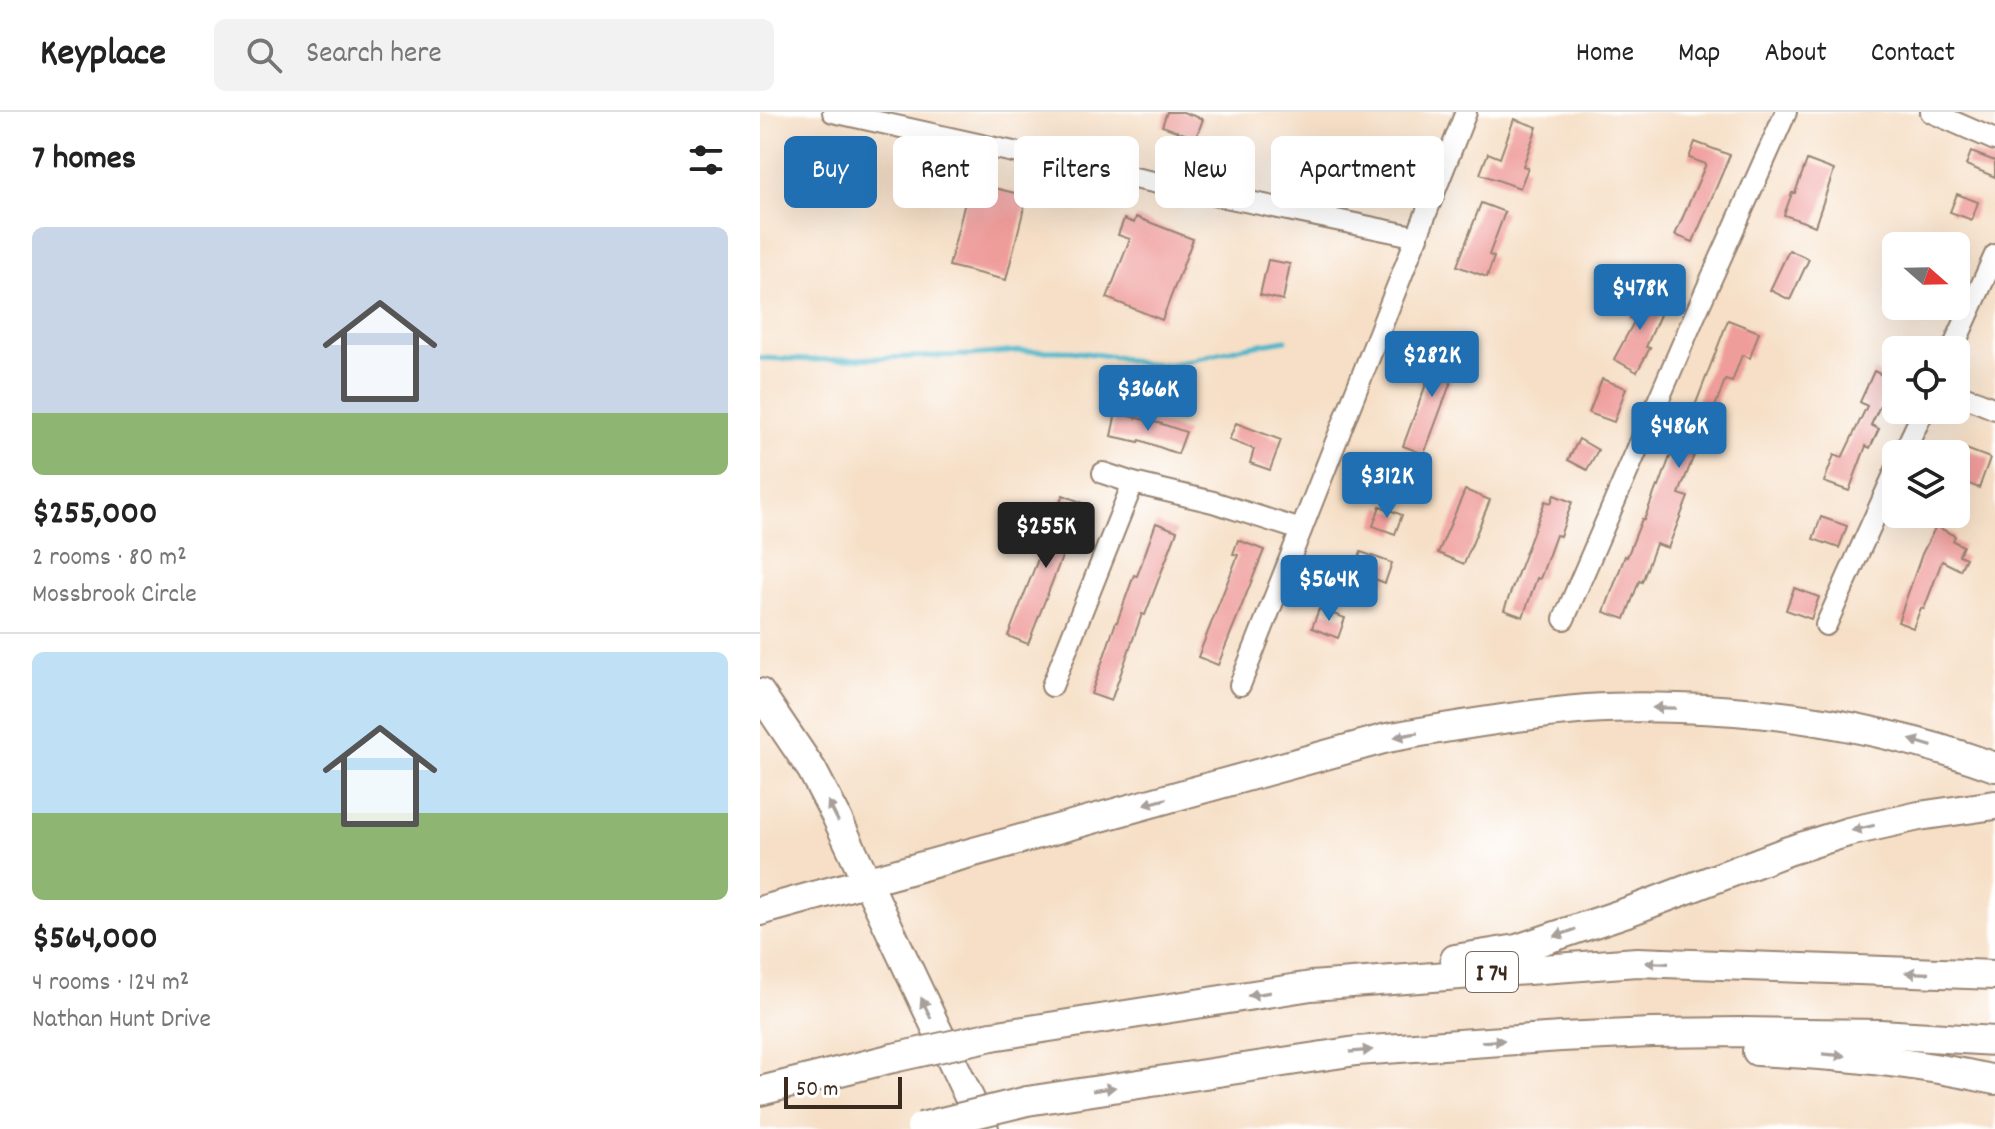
<!DOCTYPE html>
<html lang="en">
<head>
<meta charset="utf-8">
<style>
  body { margin:0; font-family:Dekko,sans-serif; background:#f2f2f2; color:#222; height:100vh; display:flex; flex-direction:column; font-size:30px; white-space:nowrap }
  * { box-sizing:border-box; margin:0 }
  p { font-size:26px; color:#767676 }
  .icon { flex:none; width:44px; height:44px; fill:none; stroke:currentColor; stroke-width:2; stroke-linecap:round; stroke-linejoin:round }
  .map { position:relative; flex:1; overflow:hidden }
  .sheet { display:flex; flex-direction:column; background:#fff; width:760px }
  .sheet>* { flex:none }
  .top-card { position:absolute; left:24px; top:24px; width:760px; height:72px; display:flex; gap:16px }
  .needle { width:52px; rotate:110deg }
  .controls { position:absolute; left:1122px; top:120px; display:grid; gap:16px }
  .controls a { display:grid; place-items:center; width:88px; height:88px; border-radius:12px; background:#fff; box-shadow:0 8px 32px #0002; font-size:40px }
  .scale { position:absolute; left:24px; bottom:20px; width:118px; box-sizing:border-box; padding-left:8px; border:4px solid #3b2a1e; border-top:0; font-size:22px; line-height:28px; white-space:nowrap; color:#3b2a1e; -webkit-text-stroke:6px #fff; paint-order:stroke }
  .price { position:absolute; translate:-50% -68px; padding:0 18px; border-radius:8px; background:#1f6fb2; color:#fff; font-size:26px; line-height:52px; filter:drop-shadow(0 2px 4px #0008) }
  .price::after { content:''; position:absolute; left:50%; top:48px; width:24px; height:18px; margin-left:-12px; background:inherit; clip-path:polygon(0 0,100% 0,50% 100%) }
  .price.selected { background:#222; color:#fff }
  ul { padding:0; list-style:none }
  li { display:grid; align-content:center; gap:16px; height:424px; padding:0 32px }
  li+li { border-top:2px solid #e0e0e0 }
  li span { display:grid; place-items:center; height:248px; border-radius:12px; color:#555 }
  li>.icon { margin-inline-start:auto }
  span .icon { width:144px; height:144px; fill:#fffc; stroke-width:1 }
  li b { font-size:34px }
  h2 { display:flex; justify-content:space-between; align-items:center; height:96px; padding:0 32px; font-size:34px }
  .tag { padding:0 28px; border-radius:12px; background:#fff; box-shadow:0 8px 32px #0002; font-size:28px; line-height:72px }
  .tag.selected { background:#1f6fb2; color:#fff }
  header { display:flex; align-items:center; gap:48px; box-sizing:border-box; height:112px; padding:0 40px; background:#fff; border-bottom:2px solid #e0e0e0 }
  header strong { font-size:38px }
  nav { display:flex; gap:44px; margin-inline-start:auto; font-size:28px }
  .search { width:560px; height:72px; background:#f2f2f2; display:flex; align-items:center; gap:20px; box-sizing:border-box; padding:0 28px; border-radius:12px; color:#767676; font-size:30px }
  main { display:flex; flex:1; min-height:0 }
  .map>svg:first-child { display:block }
  .lines { fill:none; stroke-linecap:round; stroke-linejoin:round }
  .stream { stroke:#4bb5c9; stroke-width:5 }
  .building { fill:#ef9d9b }
  .minor-casing { stroke:#988472; stroke-width:24 }
  .highway-casing { stroke:#988472; stroke-width:32 }
  .minor { stroke:#fff; stroke-width:20 }
  .highway { stroke:#fff; stroke-width:28 }
  .highway-bridge-casing { stroke:#988472; stroke-width:32; stroke-linecap:butt }
  .highway-bridge { stroke:#fff; stroke-width:28 }
  .oneway { fill:#a79f9a }
  .labels { text-anchor:middle; stroke-width:8; stroke-linejoin:round; paint-order:stroke }
  .shield { fill:#fff; stroke:#766a62; stroke-width:2 }
  .shield-label { font-size:24px; font-weight:bold; fill:#3b2a1e }
</style>
</head>
<body>
<header>
<strong>Keyplace</strong>
<div class="search"><svg class="icon" aria-label="search" viewBox="0 0 24 24"><circle cx="10" cy="10" r="6"/><path d="M15 15l6 6"/></svg>Search here</div>
<nav><a>Home</a><a>Map</a><a>About</a><a>Contact</a></nav>
</header>
<main>
<section class="sheet">
<h2>7 homes<svg class="icon" aria-label="filters" viewBox="0 0 24 24"><path d="M4 7h16M4 17h16"/><circle cx="9" cy="7" r="2"/><circle cx="15" cy="17" r="2"/></svg></h2>
<ul>
<li><span style="background:linear-gradient(#c9d6e8 75%,#8fb573 0)"><svg class="icon" aria-label="home" viewBox="0 0 24 24"><path d="M3 11l9-7 9 7M6 9v11h12V9"/></svg></span><div><b>$255,000</b><p>2 rooms · 80 m²</p><p>Mossbrook Circle</p></div></li>
<li><span style="background:linear-gradient(#bfe0f5 65%,#8fb573 0)"><svg class="icon" aria-label="home" viewBox="0 0 24 24"><path d="M3 11l9-7 9 7M6 9v11h12V9"/></svg></span><div><b>$564,000</b><p>4 rooms · 124 m²</p><p>Nathan Hunt Drive</p></div></li>
</ul>
</section>
<div class="map">
<svg width="1235" height="1017" viewBox="0 0 1235 1017">
  <rect width="100%" height="100%" fill="#fff"/>
  <filter id="ink" filterUnits="userSpaceOnUse"><feTurbulence type="fractalNoise" baseFrequency=".0125" numOctaves="2"/><feDisplacementMap in="SourceGraphic" scale="16" xChannelSelector="R" yChannelSelector="G"/><feConvolveMatrix kernelMatrix="1 2 1 2 8 2 1 2 1" color-interpolation-filters="sRGB"/></filter>
  <filter id="wash" filterUnits="userSpaceOnUse"><feTurbulence type="fractalNoise" baseFrequency=".006" numOctaves="4" result="noise"/><feDisplacementMap in="SourceGraphic" scale="32" xChannelSelector="R" yChannelSelector="G"/><feGaussianBlur stdDeviation="1.8" result="paint"/><feColorMatrix in="noise" values="0 0 0 0 0 0 0 0 0 0 0 0 0 0 0 0 0 1.4 0 .05"/><feComposite in="paint" operator="in"/></filter>
  <g filter="url(#wash)">
    <rect width="100%" height="100%" fill="#f6dfc6"/>
    <g class="lines">
      <!-- stream -->
      <polyline class="stream" points="0,246 55,248 211,243 259,239 310,239 357,245 383,252 411,253 484,235 526,228"/>
    </g>
    <g id="blocks">
      <!-- building -->
      <g class="building">
        <polygon points="407,0 423,0 443,7 436,26 402,14"/>
        <polygon points="754,7 777,15 763,54 768,56 760,76 720,62 728,41 740,46"/>
        <polygon points="935,30 970,43 933,130 915,123 946,52 929,46"/>
        <polygon points="616,34 649,47 642,67 609,55"/>
        <polygon points="1211,40 1235,49 1235,65 1206,53"/>
        <polygon points="1047,48 1074,58 1055,114 1024,103 1032,81 1035,81"/>
        <polygon points="210,70 267,84 246,168 189,154"/>
        <polygon points="1197,82 1218,90 1212,108 1190,100"/>
        <polygon points="721,91 745,100 729,143 734,145 727,165 697,154"/>
        <polygon points="376,105 433,127 402,208 347,186 370,127 358,123 364,107 374,111"/>
        <polygon points="1029,138 1049,147 1030,188 1010,178"/>
        <polygon points="508,148 530,152 523,188 500,183"/>
        <polygon points="880,181 905,191 886,235 890,236 877,260 854,247 875,208 870,206"/>
        <polygon points="968,208 999,220 990,246 982,243 972,270 965,268 952,303 950,302 919,382 928,385 908,436 896,432 882,470 879,469 865,507 844,500 865,444 867,445 882,407 884,408 897,374 899,375 912,339 915,340 925,311 928,312"/>
        <polygon points="681,232 702,240 664,342 643,334"/>
        <polygon points="1114,259 1132,268 1111,313 1119,317 1110,336 1106,334 1089,379 1064,370 1074,343 1082,346 1107,294 1100,290"/>
        <polygon points="842,267 866,276 854,310 829,301"/>
        <polygon points="356,301 402,312 426,320 418,342 380,328 379,330 351,324"/>
        <polygon points="476,311 521,328 510,358 490,351 494,337 469,328"/>
        <polygon points="819,327 838,338 827,358 808,348"/>
        <polygon points="1206,337 1230,346 1219,376 1196,367"/>
        <polygon points="705,378 730,388 704,452 678,441"/>
        <polygon points="303,383 323,391 268,532 248,524"/>
        <polygon points="794,383 812,390 800,424 796,423 780,467 777,466 763,505 744,498 785,389 791,391"/>
        <polygon points="620,394 642,403 635,422 613,414"/>
        <polygon points="1061,405 1087,414 1079,436 1053,427"/>
        <polygon points="396,411 417,419 385,503 382,502 351,589 331,582 356,510 357,510 374,463 377,464"/>
        <polygon points="1176,414 1195,424 1193,429 1203,434 1199,443 1206,446 1200,458 1182,449 1164,497 1161,496 1153,516 1138,510 1162,442"/>
        <polygon points="478,428 504,438 458,553 438,545 478,443 473,442"/>
        <polygon points="601,440 632,451 625,471 594,459"/>
        <polygon points="1034,476 1059,485 1051,507 1026,498"/>
        <polygon points="559,497 585,506 578,526 552,516"/>
      </g>
    </g>
  </g>
  <g filter="url(#ink)">
    <use href="#blocks" fill-opacity="0" stroke="#988472" stroke-width="2"/>
    <g class="lines">
      <!-- minor casing -->
      <g class="minor-casing">
        <g id="minor">
          <polyline points="73,0 326,56 658,125"/>
          <polyline points="1171,0 1235,28"/>
          <polyline points="1192,238 1235,143"/>
          <polyline points="1196,281 1235,297"/>
          <polyline points="1143,342 1164,298"/>
          <polyline points="343,361 373,371 453,390 541,418"/>
          <polyline points="804,507 935,203 1026,0"/>
          <polyline points="1066,513 1136,358"/>
          <polyline points="480,573 706,0"/>
          <polyline points="292,574 373,371"/>
        </g>
      </g>
      <!-- highway casing -->
      <g class="highway-casing">
        <g id="highway">
          <polyline points="0,581 52,658 76,704 224,1017"/>
          <path d="M0 799 627 626C693 614 760 603 827 597 857 595 888 595 918 596 1027 599 1133 618 1235 655"/>
          <polyline points="695,847 757,837 870,799 1028,739 1088,720 1159,704 1235,693"/>
          <polyline points="232,924 551,874 877,850 1235,863"/>
          <path d="M997 939C1077 943 1156 950 1235 968"/>
          <polyline points="0,979 133,946"/>
          <polyline points="267,989 596,939 801,925 891,921 983,920 1120,922 1235,929"/>
        </g>
      </g>
      <!-- minor -->
      <use href="#minor" class="minor"/>
      <!-- highway -->
      <use href="#highway" class="highway"/>
      <!-- highway-bridge casing -->
      <g class="highway-bridge-casing">
        <g id="highway-bridge">
          <polyline points="133,946 232,924"/>
          <polyline points="161,1015 267,989"/>
        </g>
      </g>
      <!-- highway-bridge -->
      <use href="#highway-bridge" class="highway-bridge"/>
    </g>
    <!-- one-way arrows -->
    <defs><path id="oneway-solid" d="M-6-.8H1V-3.2L6.5 0L1 3.2V.8H-6Z" transform="scale(2)"/></defs>
    <g class="oneway">
      <use href="#oneway-solid" transform="translate(904 596) rotate(-179)"/>
      <use href="#oneway-solid" transform="translate(646 623) rotate(170)"/>
      <use href="#oneway-solid" transform="translate(1161 631) rotate(-163)"/>
      <use href="#oneway-solid" transform="translate(395 690) rotate(165)"/>
      <use href="#oneway-solid" transform="translate(73 699) rotate(-117)"/>
      <use href="#oneway-solid" transform="translate(1103 716) rotate(167)"/>
      <use href="#oneway-solid" transform="translate(805 821) rotate(161)"/>
      <use href="#oneway-solid" transform="translate(897 851) rotate(-178)"/>
      <use href="#oneway-solid" transform="translate(1157 861) rotate(-178)"/>
      <use href="#oneway-solid" transform="translate(499 882) rotate(171)"/>
      <use href="#oneway-solid" transform="translate(166 896) rotate(-115)"/>
      <use href="#oneway-solid" transform="translate(733 929) rotate(-4)"/>
      <use href="#oneway-solid" transform="translate(601 939) rotate(-5)"/>
      <use href="#oneway-solid" transform="translate(1074 943) rotate(5)"/>
      <use href="#oneway-solid" transform="translate(344 977) rotate(-9)"/>
    </g>
  </g>
  <g class="labels">
    <!-- shield labels -->
    <rect class="shield" x="706" y="840" width="52" height="40" rx="6"/>
    <g class="shield-label">
      <text x="732" y="868">I 74</text>
    </g>
  </g>
</svg>
<div class="controls">
<a><svg class="needle" viewBox="-14 -14 28 28"><path d="M0-13l5 13h-10z" fill="#e53935"/><path d="M0 13l5-13h-10z" fill="#767676"/></svg></a>
<a><svg class="icon" aria-label="locate" viewBox="0 0 24 24"><circle cx="12" cy="12" r="6"/><path d="M12 2v4M12 18v4M2 12h4M18 12h4"/></svg></a>
<a><svg class="icon" aria-label="layers" viewBox="0 0 24 24"><path d="M12 4l9 5-9 5-9-5zM3 14l9 5 9-5"/></svg></a>
</div>
<div class="scale">50 m</div>
<b class="price" style="left:880px;top:220px">$478K</b>
<b class="price" style="left:672px;top:287px">$282K</b>
<b class="price" style="left:388px;top:321px">$366K</b>
<b class="price" style="left:919px;top:358px">$486K</b>
<b class="price" style="left:627px;top:408px">$312K</b>
<b class="price selected" style="left:286px;top:458px">$255K</b>
<b class="price" style="left:569px;top:511px">$564K</b>
<div class="top-card">
<a class="tag selected">Buy</a>
<a class="tag">Rent</a>
<a class="tag">Filters</a>
<a class="tag">New</a>
<a class="tag">Apartment</a>
</div>
</div>
</main>
</body>
</html>
